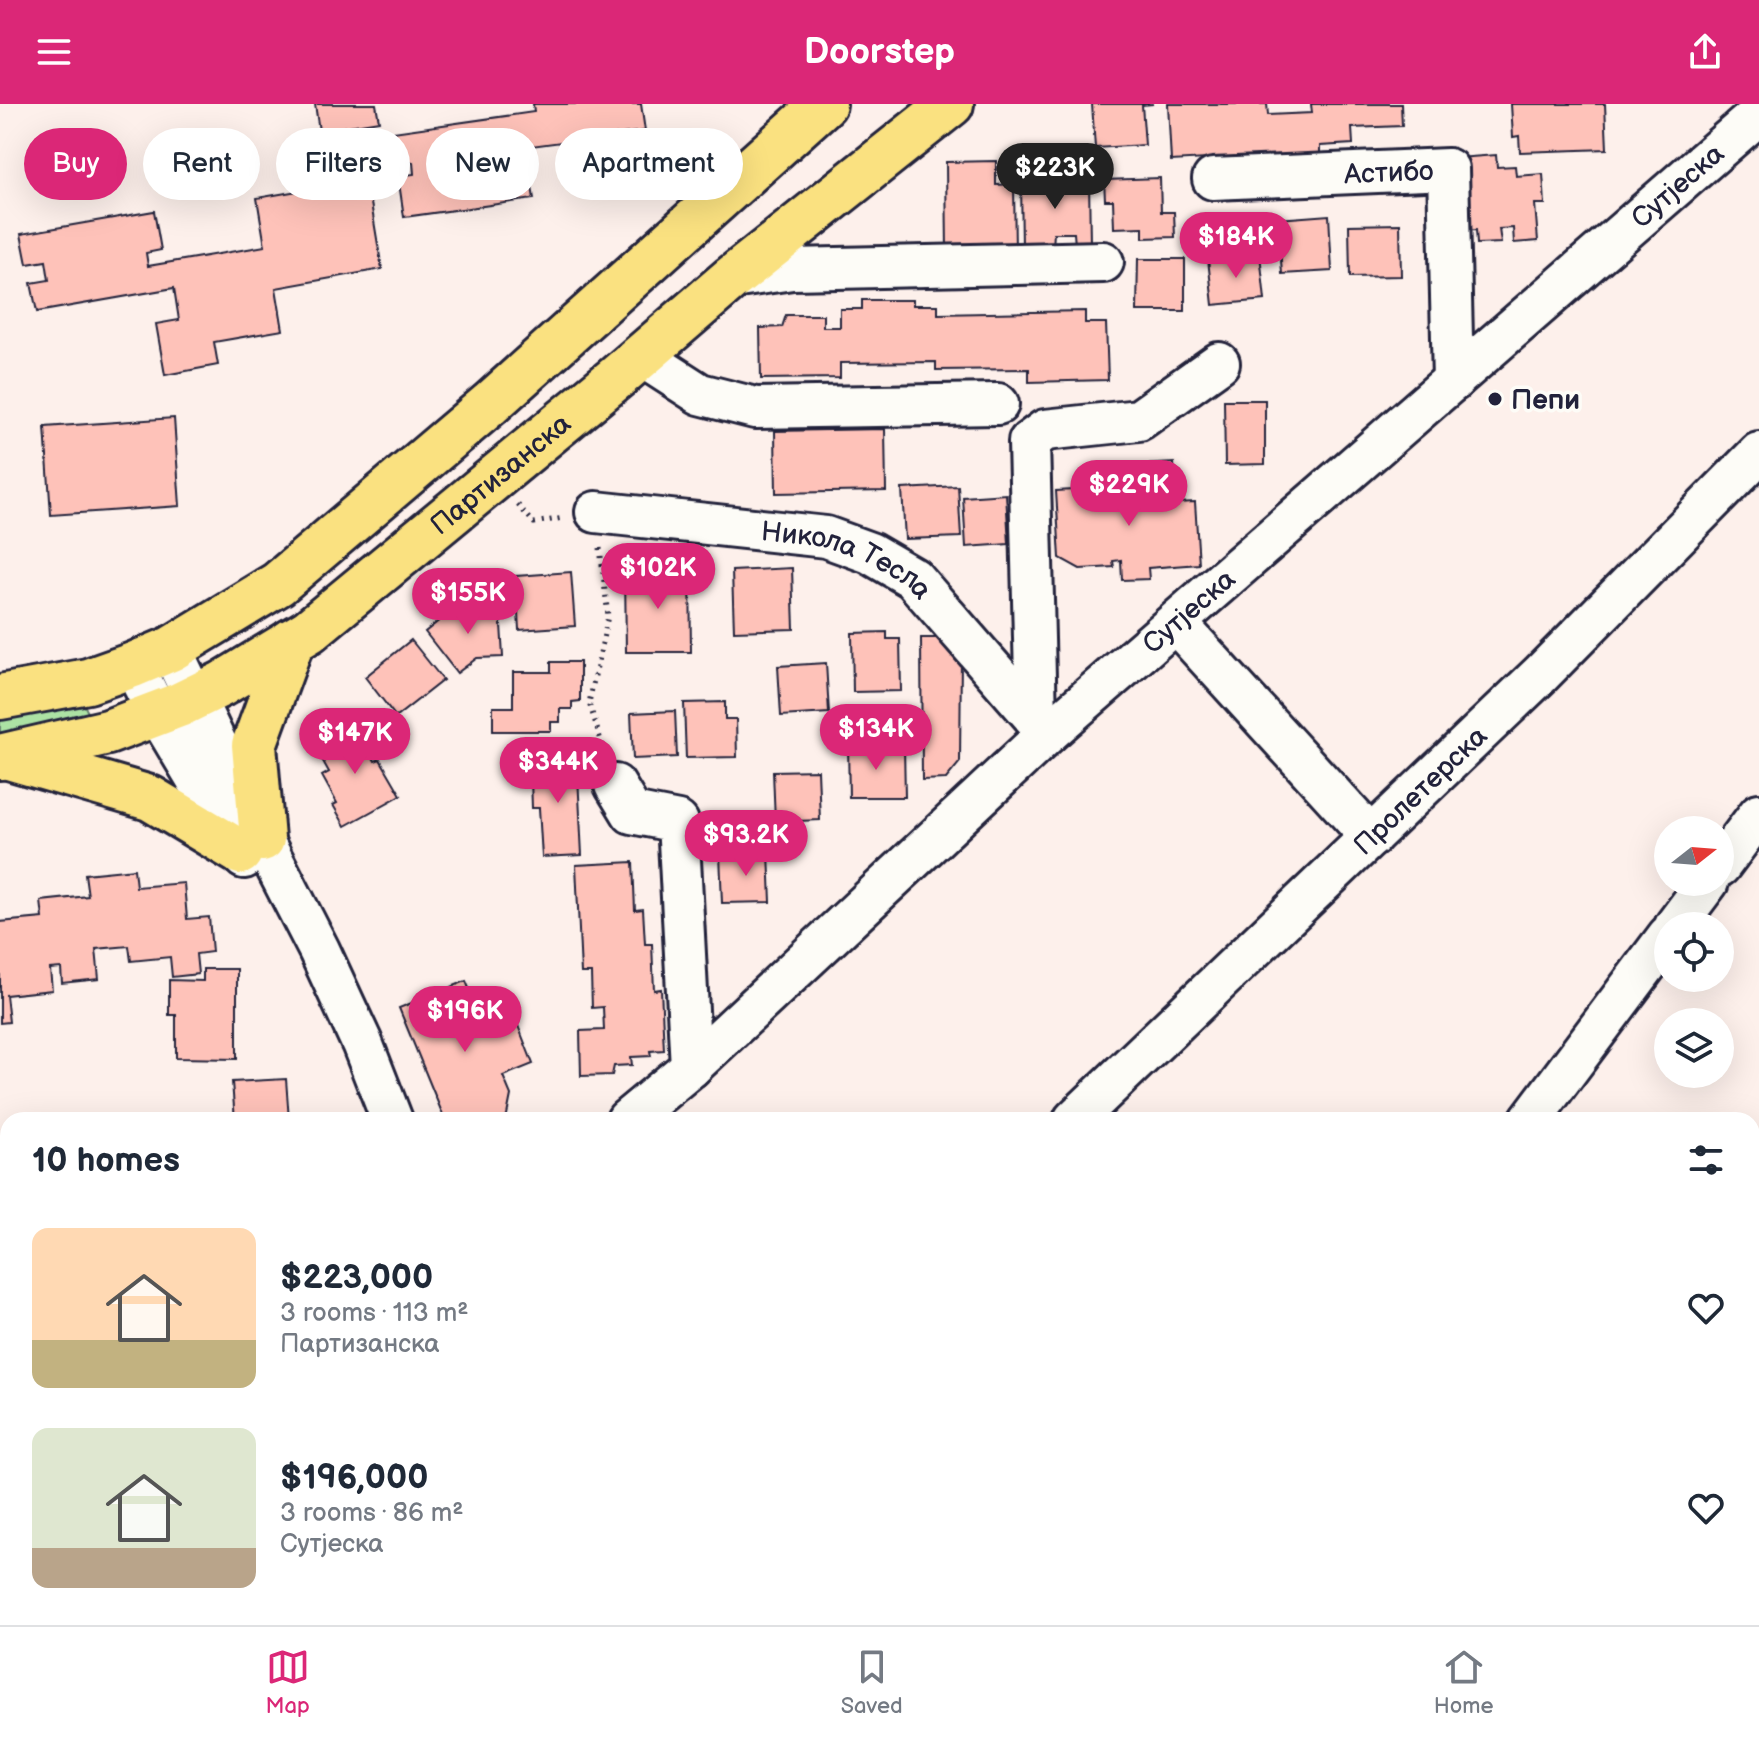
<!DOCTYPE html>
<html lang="en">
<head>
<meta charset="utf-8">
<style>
  body { margin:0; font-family:"Balsamiq Sans",sans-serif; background:#f2f2f3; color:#1f2937; height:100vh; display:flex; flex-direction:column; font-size:30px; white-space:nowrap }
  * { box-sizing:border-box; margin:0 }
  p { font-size:26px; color:#747a83 }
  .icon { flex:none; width:44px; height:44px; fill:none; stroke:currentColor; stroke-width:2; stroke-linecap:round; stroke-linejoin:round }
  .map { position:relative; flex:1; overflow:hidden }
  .details { position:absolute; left:0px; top:1008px; width:1760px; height:514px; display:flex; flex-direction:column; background:#fff; border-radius:24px 24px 0 0; box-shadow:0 8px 32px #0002 }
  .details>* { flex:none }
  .banner { position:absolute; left:24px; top:24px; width:800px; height:72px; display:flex; gap:16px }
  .needle { width:52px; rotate:73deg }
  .tools { position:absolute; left:1654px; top:712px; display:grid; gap:16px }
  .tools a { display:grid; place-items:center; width:80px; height:80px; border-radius:50%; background:#fff; box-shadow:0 8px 32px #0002; font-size:40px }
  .price { position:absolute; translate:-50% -68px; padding:0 18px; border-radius:28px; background:#db2777; color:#fff; font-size:26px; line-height:52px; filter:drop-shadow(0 2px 4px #0008) }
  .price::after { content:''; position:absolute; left:50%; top:48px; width:24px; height:18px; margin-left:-12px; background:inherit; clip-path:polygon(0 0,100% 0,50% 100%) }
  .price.active { background:#222; color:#fff }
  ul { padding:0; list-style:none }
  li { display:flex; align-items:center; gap:24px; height:200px; padding:0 32px }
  li span { display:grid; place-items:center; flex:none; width:224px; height:160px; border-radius:16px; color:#555 }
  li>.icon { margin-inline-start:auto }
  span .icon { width:96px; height:96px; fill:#fffc; stroke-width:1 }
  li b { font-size:34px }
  h2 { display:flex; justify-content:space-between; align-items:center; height:96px; padding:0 32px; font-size:34px }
  .chip { padding:0 28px; border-radius:36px; background:#fff; box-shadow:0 8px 32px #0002; font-size:28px; line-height:72px }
  .chip.active { background:#db2777; color:#fff }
  header { display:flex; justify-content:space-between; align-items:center; height:104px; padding:0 32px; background:#db2777; color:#fff; font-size:36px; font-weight:800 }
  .dock { display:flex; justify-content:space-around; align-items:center; height:112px; border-top:2px solid #e0e1e3; background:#fff; font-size:22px; color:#747a83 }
  .dock a { display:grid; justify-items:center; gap:4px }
  .dock .active { color:#db2777 }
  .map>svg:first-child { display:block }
  .built { fill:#fde2dc }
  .green { fill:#ace2a4; stroke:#678270; stroke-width:2 }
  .building { fill:#fec2b9; stroke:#22223b; stroke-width:2 }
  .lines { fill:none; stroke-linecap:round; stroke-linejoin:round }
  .minor-casing { stroke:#22223b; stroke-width:46 }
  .major-casing { stroke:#22223b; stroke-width:50 }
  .path { stroke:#22223b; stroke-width:5; stroke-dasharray:2 6; stroke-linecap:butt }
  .minor { stroke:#fdfcf7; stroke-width:40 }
  .major { stroke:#fae180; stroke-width:44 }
  .poi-dot { fill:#22223b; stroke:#fdfcf7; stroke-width:3 }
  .labels { text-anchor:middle; stroke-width:7; stroke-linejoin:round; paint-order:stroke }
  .street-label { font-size:28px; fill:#22223b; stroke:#fdfcf7 }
  .poi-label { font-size:28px; font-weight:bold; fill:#22223b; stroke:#fdfcf7; text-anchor:start }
</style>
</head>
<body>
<header><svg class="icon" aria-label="menu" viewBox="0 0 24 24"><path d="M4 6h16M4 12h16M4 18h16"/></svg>Doorstep<svg class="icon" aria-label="share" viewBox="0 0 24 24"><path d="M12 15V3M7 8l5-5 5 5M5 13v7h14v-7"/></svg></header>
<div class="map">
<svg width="1759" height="1521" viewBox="0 0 1759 1521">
  <rect width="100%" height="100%" fill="#fdf0eb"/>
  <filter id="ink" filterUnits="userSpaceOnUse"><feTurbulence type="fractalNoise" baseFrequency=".0125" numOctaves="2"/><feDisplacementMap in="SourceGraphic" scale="16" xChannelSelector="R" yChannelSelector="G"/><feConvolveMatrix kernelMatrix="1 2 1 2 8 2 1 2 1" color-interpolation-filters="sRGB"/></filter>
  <g filter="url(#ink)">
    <!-- built -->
    <polygon class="built" points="162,1514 476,1514 477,1521 156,1521"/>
    <!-- green -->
    <polygon class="green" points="83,599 91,614 0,631 0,611"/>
    <!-- building -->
    <g class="building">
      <polygon points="315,0 376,0 379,17 319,27"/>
      <polygon points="533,0 641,0 645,27 508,45 511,67 529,64 534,95 404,113 398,72 414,70 413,58 397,60 393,28 534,8"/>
      <polygon points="1092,0 1153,0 1142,1 1145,41 1095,44"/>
      <polygon points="1168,0 1267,0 1268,11 1312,9 1311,0 1401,0 1402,22 1352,24 1353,40 1320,42 1320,55 1226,66 1225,54 1171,57"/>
      <polygon points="1511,0 1605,0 1607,45 1520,48 1519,32 1513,33"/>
      <polygon points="1496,51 1497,63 1515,62 1516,72 1543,70 1545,100 1535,100 1538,137 1514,139 1513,124 1499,125 1501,139 1477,140 1476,126 1463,127 1458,54"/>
      <polygon points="996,57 996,81 1014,80 1015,148 947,149 946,58"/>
      <polygon points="1160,74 1161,108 1174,108 1175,133 1143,134 1143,123 1114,124 1113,96 1105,96 1104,76"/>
      <polygon points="367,75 382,165 276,184 283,226 214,238 218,261 165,271 156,220 179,216 174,184 37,208 31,179 49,176 46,157 27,160 21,130 154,107 161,146 146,149 148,162 265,142 257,94"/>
      <polygon points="1089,75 1090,140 1075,141 1074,129 1054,129 1053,143 1022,143 1021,76"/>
      <polygon points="1329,111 1332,167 1282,170 1278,115"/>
      <polygon points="1400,120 1401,172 1350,173 1349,121"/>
      <polygon points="1260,150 1265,196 1213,201 1208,155"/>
      <polygon points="1138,155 1185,155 1185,207 1137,207"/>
      <polygon points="862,196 913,196 913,201 938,201 938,210 1085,207 1085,219 1106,219 1108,276 1029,278 1029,265 936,266 936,258 840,259 840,274 761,275 760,224 782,223 786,211 823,211 823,223 840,223 840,205 862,205"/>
      <polygon points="1224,296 1265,296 1265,360 1225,361"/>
      <polygon points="174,314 180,402 51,411 45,323"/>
      <polygon points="885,325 886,387 776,389 775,327"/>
      <polygon points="1174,359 1177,399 1195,398 1199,460 1148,464 1149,475 1122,476 1121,456 1113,457 1114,463 1080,465 1060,454 1056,387 1111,384 1113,398 1147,396 1144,361"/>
      <polygon points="958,382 961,433 905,435 902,385"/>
      <polygon points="1006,390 1009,440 966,443 963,393"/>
      <polygon points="792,464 794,525 734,527 732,467"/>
      <polygon points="690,465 691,548 626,548 625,466"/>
      <polygon points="571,468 575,522 519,526 516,472"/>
      <polygon points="500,504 503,553 477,554 457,569 425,528 451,507"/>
      <polygon points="887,528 887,535 900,535 901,587 853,588 852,529"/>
      <polygon points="921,534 943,534 961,553 960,658 946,675 922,676"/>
      <polygon points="411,536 443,576 396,613 365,573"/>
      <polygon points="551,558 580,558 580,597 572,598 572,605 560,605 560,618 551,618 551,627 493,627 493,603 513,603 513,568 551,568"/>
      <polygon points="826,559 829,609 781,612 778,562"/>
      <polygon points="725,598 725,615 736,615 737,653 686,654 684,599"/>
      <polygon points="675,607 677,653 633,655 631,609"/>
      <polygon points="355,621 375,657 380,655 401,691 345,722 333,701 337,699 322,672 329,668 315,643"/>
      <polygon points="848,642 904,642 905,693 849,693"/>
      <polygon points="577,652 582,751 542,753 539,704 532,704 531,674 536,674 535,654"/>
      <polygon points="818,666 820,716 775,718 773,667"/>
      <polygon points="769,748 771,798 722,799 720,750"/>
      <polygon points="633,758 635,806 643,805 645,840 652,840 654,886 661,885 664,946 650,947 651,952 631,953 632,961 614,962 612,971 581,972 580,927 604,926 603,903 592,904 591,869 581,869 576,761"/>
      <polygon points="134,765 136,783 184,779 187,815 209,813 212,848 196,850 198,870 172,873 170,853 131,857 129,842 96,845 99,875 62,879 61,864 50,865 52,886 6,891 9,918 0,919 0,818 43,814 41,797 88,792 85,770"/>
      <polygon points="203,865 237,865 237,955 176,954 176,911 169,911 169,876 203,877"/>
      <polygon points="466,877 486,926 515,914 533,960 503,972 511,991 507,1011 503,1016 445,1016 399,904"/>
      <polygon points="286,975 289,1016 235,1016 232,978"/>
      <polygon points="270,1514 306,1514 300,1521 279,1521"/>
      <polygon points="546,1514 719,1514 715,1521 557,1521"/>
      <polygon points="787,1514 816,1514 826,1521 782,1521"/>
    </g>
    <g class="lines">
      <!-- minor casing -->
      <g class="minor-casing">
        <g id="minor">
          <path id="s1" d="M1213 75 1448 65 1453 277"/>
          <polyline points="732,174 792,165 1103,158"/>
          <polyline points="641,252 700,290 755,304 998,300"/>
          <path id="s2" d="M596 408 826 433 870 449 913 474 1048 629"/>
          <polyline points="1176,519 1371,733"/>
          <polyline points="171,545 262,735 319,846 362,939 392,1016"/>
          <polyline points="133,561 158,610 244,754"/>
          <polyline points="1036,613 1029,338 1045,326 1139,316 1219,259"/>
          <polyline points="615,681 632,709 678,718 691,963"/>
          <polyline points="1720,762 1759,710"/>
          <polyline points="1675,822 1708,778"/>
          <path id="s3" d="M627 1016 691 963 1048 629 1759 10"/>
          <path id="s4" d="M1074 1016 1541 570 1759 349"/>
          <polyline points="1530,1016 1668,832"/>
          <polyline points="1752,1138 1759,1122"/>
          <polyline points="1752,1243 1759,1287"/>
          <polyline points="41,1514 41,1521"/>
          <polyline points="970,1514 984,1521"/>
          <polyline points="1626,1514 1627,1521"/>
          <polyline points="120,1521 126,1514"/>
          <polyline points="1143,1521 1148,1514"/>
        </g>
      </g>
      <!-- major casing -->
      <g class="major-casing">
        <g id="major">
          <polyline points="0,593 88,577 133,561 171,545 278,480 490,300 824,0"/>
          <path id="s5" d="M0 653 108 628 179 601 222 580 309 527 617 273 732 174 951 0"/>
          <polyline points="9,653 150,694 240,748"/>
          <polyline points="262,735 254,641 292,537"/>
        </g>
      </g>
      <!-- path -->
      <g class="path">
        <polyline points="518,401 534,419 563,414"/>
        <polyline points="600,444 608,512 589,599 605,649"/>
      </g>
      <!-- minor -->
      <use href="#minor" class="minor"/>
      <!-- major -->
      <use href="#major" class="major"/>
    </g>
  </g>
  <!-- markers -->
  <circle class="poi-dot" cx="1495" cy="295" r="8"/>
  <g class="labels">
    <!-- street labels -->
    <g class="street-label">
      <text dy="10" stroke="none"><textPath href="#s1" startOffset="176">Астибо</textPath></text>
      <text dy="10" stroke="none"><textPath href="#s3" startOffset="1406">Сутјеска</textPath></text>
      <text dy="10" stroke="none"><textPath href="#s5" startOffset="584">Партизанска</textPath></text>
      <text dy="10" stroke="none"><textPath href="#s2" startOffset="258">Никола Тесла</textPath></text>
      <text dy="10" stroke="none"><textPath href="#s3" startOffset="758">Сутјеска</textPath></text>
      <text dy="10" stroke="none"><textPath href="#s4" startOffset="478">Пролетерска</textPath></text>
    </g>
    <!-- poi labels -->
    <g class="poi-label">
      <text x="1511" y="305">Пепи</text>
    </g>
  </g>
</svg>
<div class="tools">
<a><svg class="needle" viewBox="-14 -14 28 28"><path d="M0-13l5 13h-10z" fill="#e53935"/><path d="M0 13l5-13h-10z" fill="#747a83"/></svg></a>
<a><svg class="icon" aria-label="locate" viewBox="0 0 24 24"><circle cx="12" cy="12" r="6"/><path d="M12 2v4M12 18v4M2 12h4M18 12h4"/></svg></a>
<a><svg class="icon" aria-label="layers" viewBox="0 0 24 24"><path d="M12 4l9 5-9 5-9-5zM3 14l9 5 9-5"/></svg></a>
</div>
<b class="price active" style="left:1055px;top:107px">$223K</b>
<b class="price" style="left:1236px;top:176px">$184K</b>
<b class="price" style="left:1129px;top:424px">$229K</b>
<b class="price" style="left:658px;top:507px">$102K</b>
<b class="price" style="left:468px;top:532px">$155K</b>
<b class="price" style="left:876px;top:668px">$134K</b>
<b class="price" style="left:355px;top:672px">$147K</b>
<b class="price" style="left:558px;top:701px">$344K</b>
<b class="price" style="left:746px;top:774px">$93.2K</b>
<b class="price" style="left:465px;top:950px">$196K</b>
<div class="banner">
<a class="chip active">Buy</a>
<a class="chip">Rent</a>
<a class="chip">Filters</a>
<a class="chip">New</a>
<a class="chip">Apartment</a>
</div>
<section class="details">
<h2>10 homes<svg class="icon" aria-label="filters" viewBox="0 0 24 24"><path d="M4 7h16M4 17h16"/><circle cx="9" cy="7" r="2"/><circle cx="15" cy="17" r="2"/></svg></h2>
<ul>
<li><span style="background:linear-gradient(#ffd9b3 70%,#c2b280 0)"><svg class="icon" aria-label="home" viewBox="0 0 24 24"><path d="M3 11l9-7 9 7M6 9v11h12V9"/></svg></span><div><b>$223,000</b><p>3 rooms · 113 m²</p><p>Партизанска</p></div><svg class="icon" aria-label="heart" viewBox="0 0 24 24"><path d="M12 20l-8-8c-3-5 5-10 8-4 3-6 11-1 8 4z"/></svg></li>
<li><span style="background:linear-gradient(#dfe7d0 75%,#b9a48a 0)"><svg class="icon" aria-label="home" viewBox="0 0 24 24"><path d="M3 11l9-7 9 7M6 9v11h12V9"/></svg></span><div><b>$196,000</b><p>3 rooms · 86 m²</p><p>Сутјеска</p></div><svg class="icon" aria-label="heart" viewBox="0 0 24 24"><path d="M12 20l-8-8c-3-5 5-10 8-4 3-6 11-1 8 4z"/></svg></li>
</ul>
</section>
</div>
<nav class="dock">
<a class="active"><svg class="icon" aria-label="map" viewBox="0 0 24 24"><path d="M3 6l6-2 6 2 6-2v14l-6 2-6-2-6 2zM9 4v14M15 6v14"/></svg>Map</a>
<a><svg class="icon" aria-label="saved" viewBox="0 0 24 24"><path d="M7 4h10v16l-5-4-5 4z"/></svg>Saved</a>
<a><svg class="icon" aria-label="home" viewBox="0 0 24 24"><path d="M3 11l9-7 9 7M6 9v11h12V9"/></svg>Home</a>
</nav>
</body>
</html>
